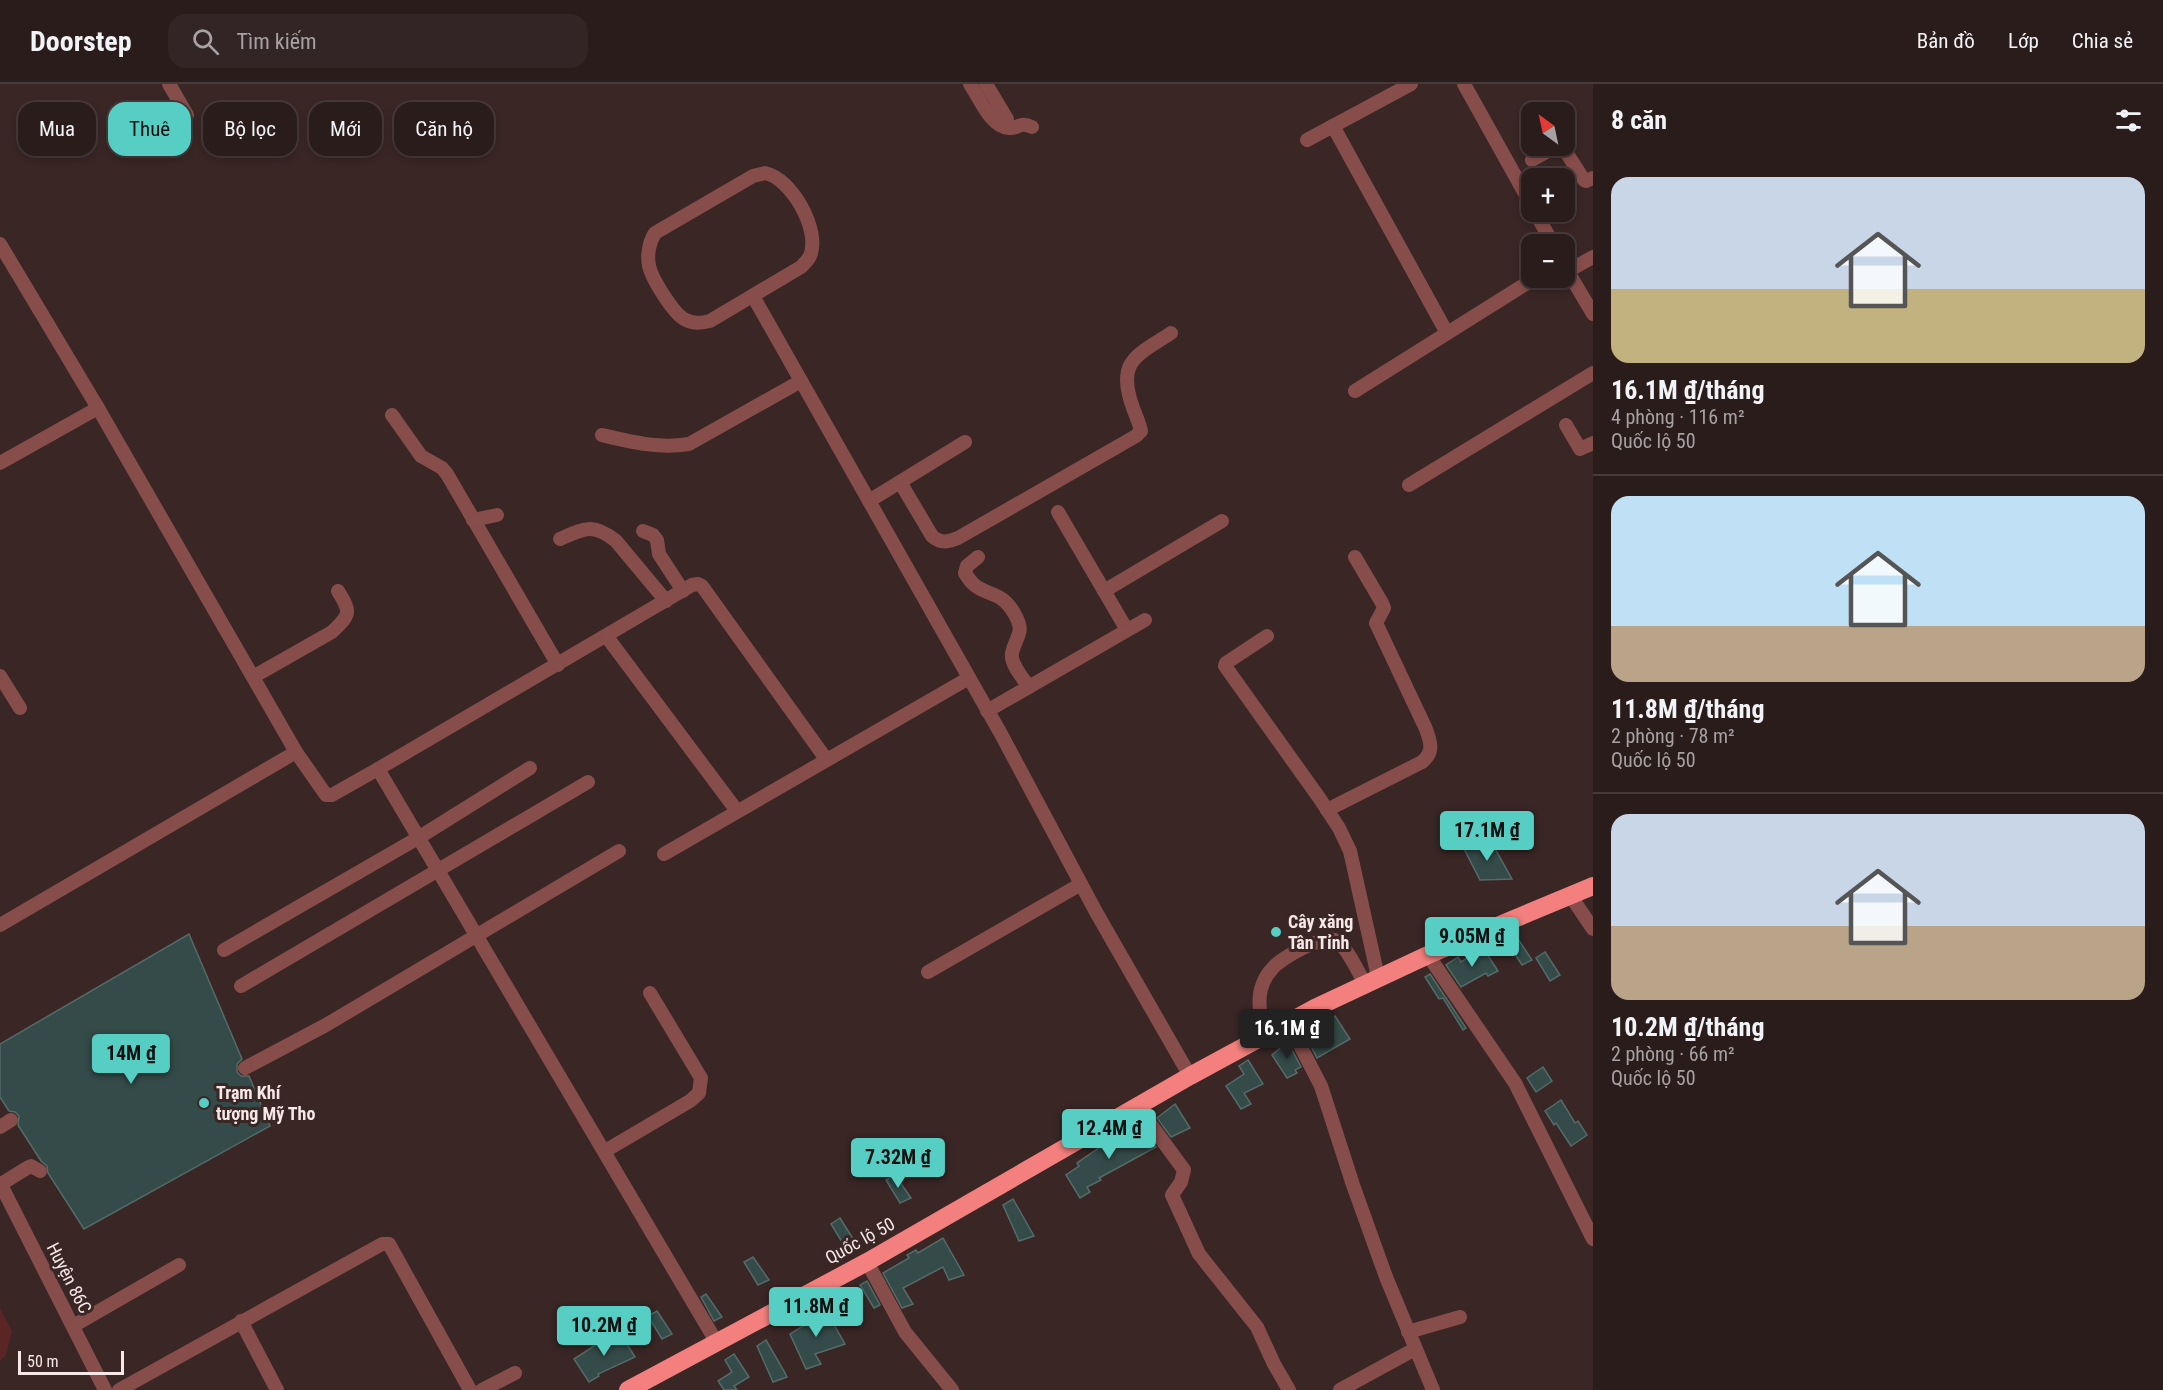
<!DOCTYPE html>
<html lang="vi">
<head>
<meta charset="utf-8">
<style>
  body { margin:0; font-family:"Roboto Condensed",sans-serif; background:#332525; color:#f1f3f6; height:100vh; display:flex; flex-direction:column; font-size:22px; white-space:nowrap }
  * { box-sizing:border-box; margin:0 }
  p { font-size:20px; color:#a6a1a3 }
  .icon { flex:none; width:33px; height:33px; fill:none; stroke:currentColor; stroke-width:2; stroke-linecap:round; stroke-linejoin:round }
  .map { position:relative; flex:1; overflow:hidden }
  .sheet { display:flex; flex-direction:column; background:#2b1c1c; width:570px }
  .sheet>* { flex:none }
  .banner { position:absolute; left:18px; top:18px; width:570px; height:54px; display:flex; gap:12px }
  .needle { width:39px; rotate:327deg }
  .tools { position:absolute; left:1521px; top:18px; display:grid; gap:12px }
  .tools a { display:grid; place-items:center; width:54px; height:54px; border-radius:12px; background:#2b1c1c; box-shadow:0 3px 9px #0003,0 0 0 2px #473a3b; font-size:30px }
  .scale { position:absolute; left:18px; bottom:15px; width:106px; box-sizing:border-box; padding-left:6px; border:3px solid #f5e8e7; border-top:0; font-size:16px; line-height:21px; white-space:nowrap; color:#f5e8e7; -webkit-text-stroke:4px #392625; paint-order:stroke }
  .price { position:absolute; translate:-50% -51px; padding:0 14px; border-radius:6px; background:#56cec4; color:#111; font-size:20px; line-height:39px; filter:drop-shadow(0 2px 3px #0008) }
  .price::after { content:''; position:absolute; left:50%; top:36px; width:18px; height:14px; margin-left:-9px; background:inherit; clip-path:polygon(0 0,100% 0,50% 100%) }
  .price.selected { background:#222; color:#fff }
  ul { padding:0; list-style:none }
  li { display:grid; align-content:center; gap:12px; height:318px; padding:0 18px }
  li+li { border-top:2px solid #473a3b }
  li span { display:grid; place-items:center; height:186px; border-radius:18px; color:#555 }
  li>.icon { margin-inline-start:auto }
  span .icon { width:108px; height:108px; fill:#fffc; stroke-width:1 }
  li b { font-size:26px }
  h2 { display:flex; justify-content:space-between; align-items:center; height:72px; padding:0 18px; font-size:26px }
  .chip { padding:0 21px; border-radius:18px; background:#2b1c1c; box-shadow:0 3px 9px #0003,0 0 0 2px #473a3b; font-size:21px; line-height:54px }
  .chip.selected { background:#56cec4; color:#111 }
  header { display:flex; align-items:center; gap:36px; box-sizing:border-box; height:84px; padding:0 30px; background:#2b1c1c; border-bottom:2px solid #473a3b }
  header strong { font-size:28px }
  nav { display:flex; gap:33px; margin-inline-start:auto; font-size:21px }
  .search { width:420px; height:54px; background:#332525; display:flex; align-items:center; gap:15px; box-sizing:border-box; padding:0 21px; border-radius:18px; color:#a6a1a3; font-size:22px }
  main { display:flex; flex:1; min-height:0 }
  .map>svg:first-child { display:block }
  .green { fill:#5b2525 }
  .building { fill:#354b49; stroke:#546b68; stroke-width:1.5 }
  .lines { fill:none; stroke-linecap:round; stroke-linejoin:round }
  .minor { stroke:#874d4b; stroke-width:14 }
  .highway { stroke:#f3807e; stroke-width:18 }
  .poi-dot { fill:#56cec4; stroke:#392625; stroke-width:2 }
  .labels { text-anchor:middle; stroke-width:6; stroke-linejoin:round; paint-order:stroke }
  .poi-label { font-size:18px; font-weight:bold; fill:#f5e8e7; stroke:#392625; text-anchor:start }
  .street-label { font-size:18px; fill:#f5e8e7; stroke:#392625 }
</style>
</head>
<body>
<header>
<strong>Doorstep</strong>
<div class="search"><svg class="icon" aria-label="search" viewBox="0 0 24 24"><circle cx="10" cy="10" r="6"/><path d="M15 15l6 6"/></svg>Tìm kiếm</div>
<nav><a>Bản đồ</a><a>Lớp</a><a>Chia sẻ</a></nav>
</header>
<main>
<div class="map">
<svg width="1593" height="1306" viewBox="0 0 1593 1306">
  <rect width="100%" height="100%" fill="#392625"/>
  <!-- green -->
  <polygon class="green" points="0,1224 12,1247 6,1271 0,1277"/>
  <!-- building -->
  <g class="building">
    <polygon points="1462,761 1493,761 1512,795 1480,796"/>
    <polygon points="189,850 242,975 237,980 237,988 241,992 249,992 270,1042 84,1145 48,1089 47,1082 41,1077 18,1041 19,1032 15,1028 9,1027 0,1013 0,960"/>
    <polygon points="1516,852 1532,876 1522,881 1507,858"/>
    <polygon points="1483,864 1498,887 1488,892 1486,889 1461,903 1446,881 1458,873 1461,878"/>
    <polygon points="1545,868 1560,891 1550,897 1536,874"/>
    <polygon points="1430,890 1466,944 1463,946 1443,914 1439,915 1425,893"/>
    <polygon points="1335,932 1350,955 1317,974 1304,949"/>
    <polygon points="1288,958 1301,983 1295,986 1297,989 1287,994 1272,971"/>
    <polygon points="1248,976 1263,1000 1244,1009 1251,1020 1241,1025 1226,1002 1244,990 1239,982"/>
    <polygon points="1543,983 1552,997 1536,1008 1527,994"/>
    <polygon points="1561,1016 1575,1039 1578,1037 1587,1051 1571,1062 1556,1039 1554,1041 1545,1027"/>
    <polygon points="1175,1020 1190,1044 1171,1053 1157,1034"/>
    <polygon points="1142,1044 1156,1063 1099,1094 1101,1096 1087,1103 1090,1108 1080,1114 1066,1091 1079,1082 1077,1079 1106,1059 1107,1061 1130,1046 1132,1050"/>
    <polygon points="895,1091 911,1114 900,1119 886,1096"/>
    <polygon points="1013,1115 1034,1152 1019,1157 1003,1121"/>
    <polygon points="840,1134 855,1158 845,1163 831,1140"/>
    <polygon points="943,1154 964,1191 949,1196 943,1183 903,1204 913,1220 902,1224 883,1189 909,1174 907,1171 916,1166 918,1169"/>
    <polygon points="753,1173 769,1196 758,1201 744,1178"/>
    <polygon points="867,1197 880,1221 874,1224 860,1201"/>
    <polygon points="706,1210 722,1233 714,1237 701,1213"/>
    <polygon points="824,1223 845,1260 815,1270 821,1280 806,1285 790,1250 816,1234 814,1229"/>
    <polygon points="657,1227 672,1250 662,1255 648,1232"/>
    <polygon points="620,1249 635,1273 598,1290 599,1292 589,1298 574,1275 600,1258 602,1261"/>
    <polygon points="766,1256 784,1287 787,1293 773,1298 757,1262"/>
    <polygon points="734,1270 749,1293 734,1302 737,1306 724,1306 718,1297 732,1288 725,1276"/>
  </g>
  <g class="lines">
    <!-- minor -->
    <g class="minor">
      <polyline points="169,0 187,31"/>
      <path d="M970 0C980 15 990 42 1009 44 1019 45 1019 37 1032 43"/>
      <polyline points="986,0 1007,35 1006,42"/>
      <polyline points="1464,0 1532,122"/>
      <polyline points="1333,42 1447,249"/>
      <polyline points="1307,56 1411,0"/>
      <polyline points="1562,62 1584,96 1586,97 1593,94"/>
      <polyline points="1532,76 1557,62"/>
      <path d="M765 89C791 94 821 146 810 172 808 176 804 180 801 183L710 237C701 239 694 240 686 236 674 231 652 195 649 182 647 171 649 158 655 149L753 92Z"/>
      <polyline points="1535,128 1553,160"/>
      <polyline points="0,160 98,324 296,668 326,711 332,711 378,685 692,501 698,500 702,502 826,675"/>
      <polyline points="1564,181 1593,230"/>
      <polyline points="1568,187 1593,173"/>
      <polyline points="753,212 1001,650 1096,828 1190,992"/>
      <polyline points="1355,307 1535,194"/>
      <polyline points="392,331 421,372 442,384 447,390 558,581"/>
      <polyline points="1566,341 1580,365 1593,359"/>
      <path d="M602 351C631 358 659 365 689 360L801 297"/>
      <polyline points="0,379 98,324"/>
      <path d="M900 398 932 452C941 460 948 458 958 454L1136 352 1141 347C1139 338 1136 332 1133 324 1116 277 1136 272 1171 249"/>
      <polyline points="1409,401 1593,289"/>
      <polyline points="869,417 965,358"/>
      <polyline points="1058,428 1127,546"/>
      <polyline points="473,436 497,431"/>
      <polyline points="643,447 653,451 657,456 659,470 683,507"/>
      <path d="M560 455C585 444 593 439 616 457L666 517"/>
      <path d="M978 473 967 482 965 489C980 516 999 502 1014 529 1026 549 1016 551 1012 569 1010 580 1023 594 1029 603"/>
      <polyline points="1104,507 1222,437"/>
      <polyline points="1267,552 1226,579 1225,582 1320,715 1339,744 1350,767 1378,893"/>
      <polyline points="607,553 737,727"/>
      <polyline points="0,592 20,624"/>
      <path d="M253 593 332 548C351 530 351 528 338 507"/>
      <polyline points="987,627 1145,536"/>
      <path d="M378 685C490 877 605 1067 717 1259"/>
      <path d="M1327 726 1422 678C1434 668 1431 659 1426 645L1376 539 1384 524 1382 519 1355 473"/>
      <polyline points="664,770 969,594"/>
      <polyline points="1570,811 1593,845"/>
      <polyline points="0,841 296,668"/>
      <polyline points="224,866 418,754 530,684"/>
      <polyline points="1428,871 1515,999 1593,1155"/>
      <polyline points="928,888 1081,800"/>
      <polyline points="241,902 588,698"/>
      <polyline points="1288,938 1321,1002 1353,1101 1386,1193 1433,1306"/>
      <path d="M1264 951C1262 936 1257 920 1261 905 1263 898 1267 890 1272 885 1280 874 1325 849 1337 857 1349 866 1357 887 1365 899"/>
      <polyline points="245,984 326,941 619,767"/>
      <polyline points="1138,1023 1184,1086 1181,1098 1172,1111 1199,1170 1257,1243 1274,1280 1289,1306"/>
      <polyline points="0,1043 11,1036"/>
      <polyline points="605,1067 690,1017 699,1009 701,994 650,909"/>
      <polyline points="0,1099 105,1306"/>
      <polyline points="1,1100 27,1084 31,1082 40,1087"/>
      <polyline points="867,1178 905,1248 952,1306"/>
      <polyline points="241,1237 277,1306"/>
      <polyline points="73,1242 179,1181"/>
      <polyline points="1408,1248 1460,1233"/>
      <polyline points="119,1306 382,1160 389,1160 470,1306"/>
      <polyline points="482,1306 515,1289"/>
      <polyline points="1340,1306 1415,1265"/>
    </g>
    <!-- highway -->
    <polyline class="highway" points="628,1306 867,1178 1190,992 1315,924 1428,871 1593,802"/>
  </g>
  <!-- markers -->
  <g class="poi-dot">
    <circle cx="1276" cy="848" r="6"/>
    <circle cx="204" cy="1019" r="6"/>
  </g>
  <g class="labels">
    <!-- poi labels -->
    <g class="poi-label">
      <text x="1288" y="844">Cây xăng<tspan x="1288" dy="21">Tân Tỉnh</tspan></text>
      <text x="216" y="1015">Trạm Khí<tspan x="216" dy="21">tượng Mỹ Tho</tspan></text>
    </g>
    <!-- street labels -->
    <g class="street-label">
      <text transform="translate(860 1157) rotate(-29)" y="6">Quốc lộ 50</text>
      <text transform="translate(69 1194) rotate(63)" y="6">Huyện 86C</text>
    </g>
  </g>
</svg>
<div class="tools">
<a><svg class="needle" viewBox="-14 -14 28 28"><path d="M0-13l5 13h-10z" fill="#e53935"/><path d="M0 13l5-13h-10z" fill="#a6a1a3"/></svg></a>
<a>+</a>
<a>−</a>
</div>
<div class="scale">50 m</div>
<b class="price" style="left:1487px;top:778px">17.1M ₫</b>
<b class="price" style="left:1472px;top:884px">9.05M ₫</b>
<b class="price selected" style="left:1287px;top:976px">16.1M ₫</b>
<b class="price" style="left:131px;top:1001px">14M ₫</b>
<b class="price" style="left:1109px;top:1076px">12.4M ₫</b>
<b class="price" style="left:898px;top:1105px">7.32M ₫</b>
<b class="price" style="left:816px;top:1254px">11.8M ₫</b>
<b class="price" style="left:604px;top:1273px">10.2M ₫</b>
<div class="banner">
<a class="chip">Mua</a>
<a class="chip selected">Thuê</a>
<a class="chip">Bộ lọc</a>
<a class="chip">Mới</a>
<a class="chip">Căn hộ</a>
</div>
</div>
<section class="sheet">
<h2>8 căn<svg class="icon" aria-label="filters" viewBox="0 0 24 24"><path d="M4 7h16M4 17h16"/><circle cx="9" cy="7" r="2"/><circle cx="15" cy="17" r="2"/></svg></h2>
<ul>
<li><span style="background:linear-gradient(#c9d6e8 60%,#c2b280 0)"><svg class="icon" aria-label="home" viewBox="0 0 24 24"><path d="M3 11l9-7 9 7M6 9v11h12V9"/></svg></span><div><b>16.1M ₫/tháng</b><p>4 phòng · 116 m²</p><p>Quốc lộ 50</p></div></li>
<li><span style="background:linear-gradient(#bfe0f5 70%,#b9a48a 0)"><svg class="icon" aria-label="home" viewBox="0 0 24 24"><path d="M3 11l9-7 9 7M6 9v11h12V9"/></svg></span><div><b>11.8M ₫/tháng</b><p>2 phòng · 78 m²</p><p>Quốc lộ 50</p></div></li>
<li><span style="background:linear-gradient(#c9d6e8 60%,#b9a48a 0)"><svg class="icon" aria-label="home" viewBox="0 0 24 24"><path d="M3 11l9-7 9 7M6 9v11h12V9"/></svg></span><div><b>10.2M ₫/tháng</b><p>2 phòng · 66 m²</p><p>Quốc lộ 50</p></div></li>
</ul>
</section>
</main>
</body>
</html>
